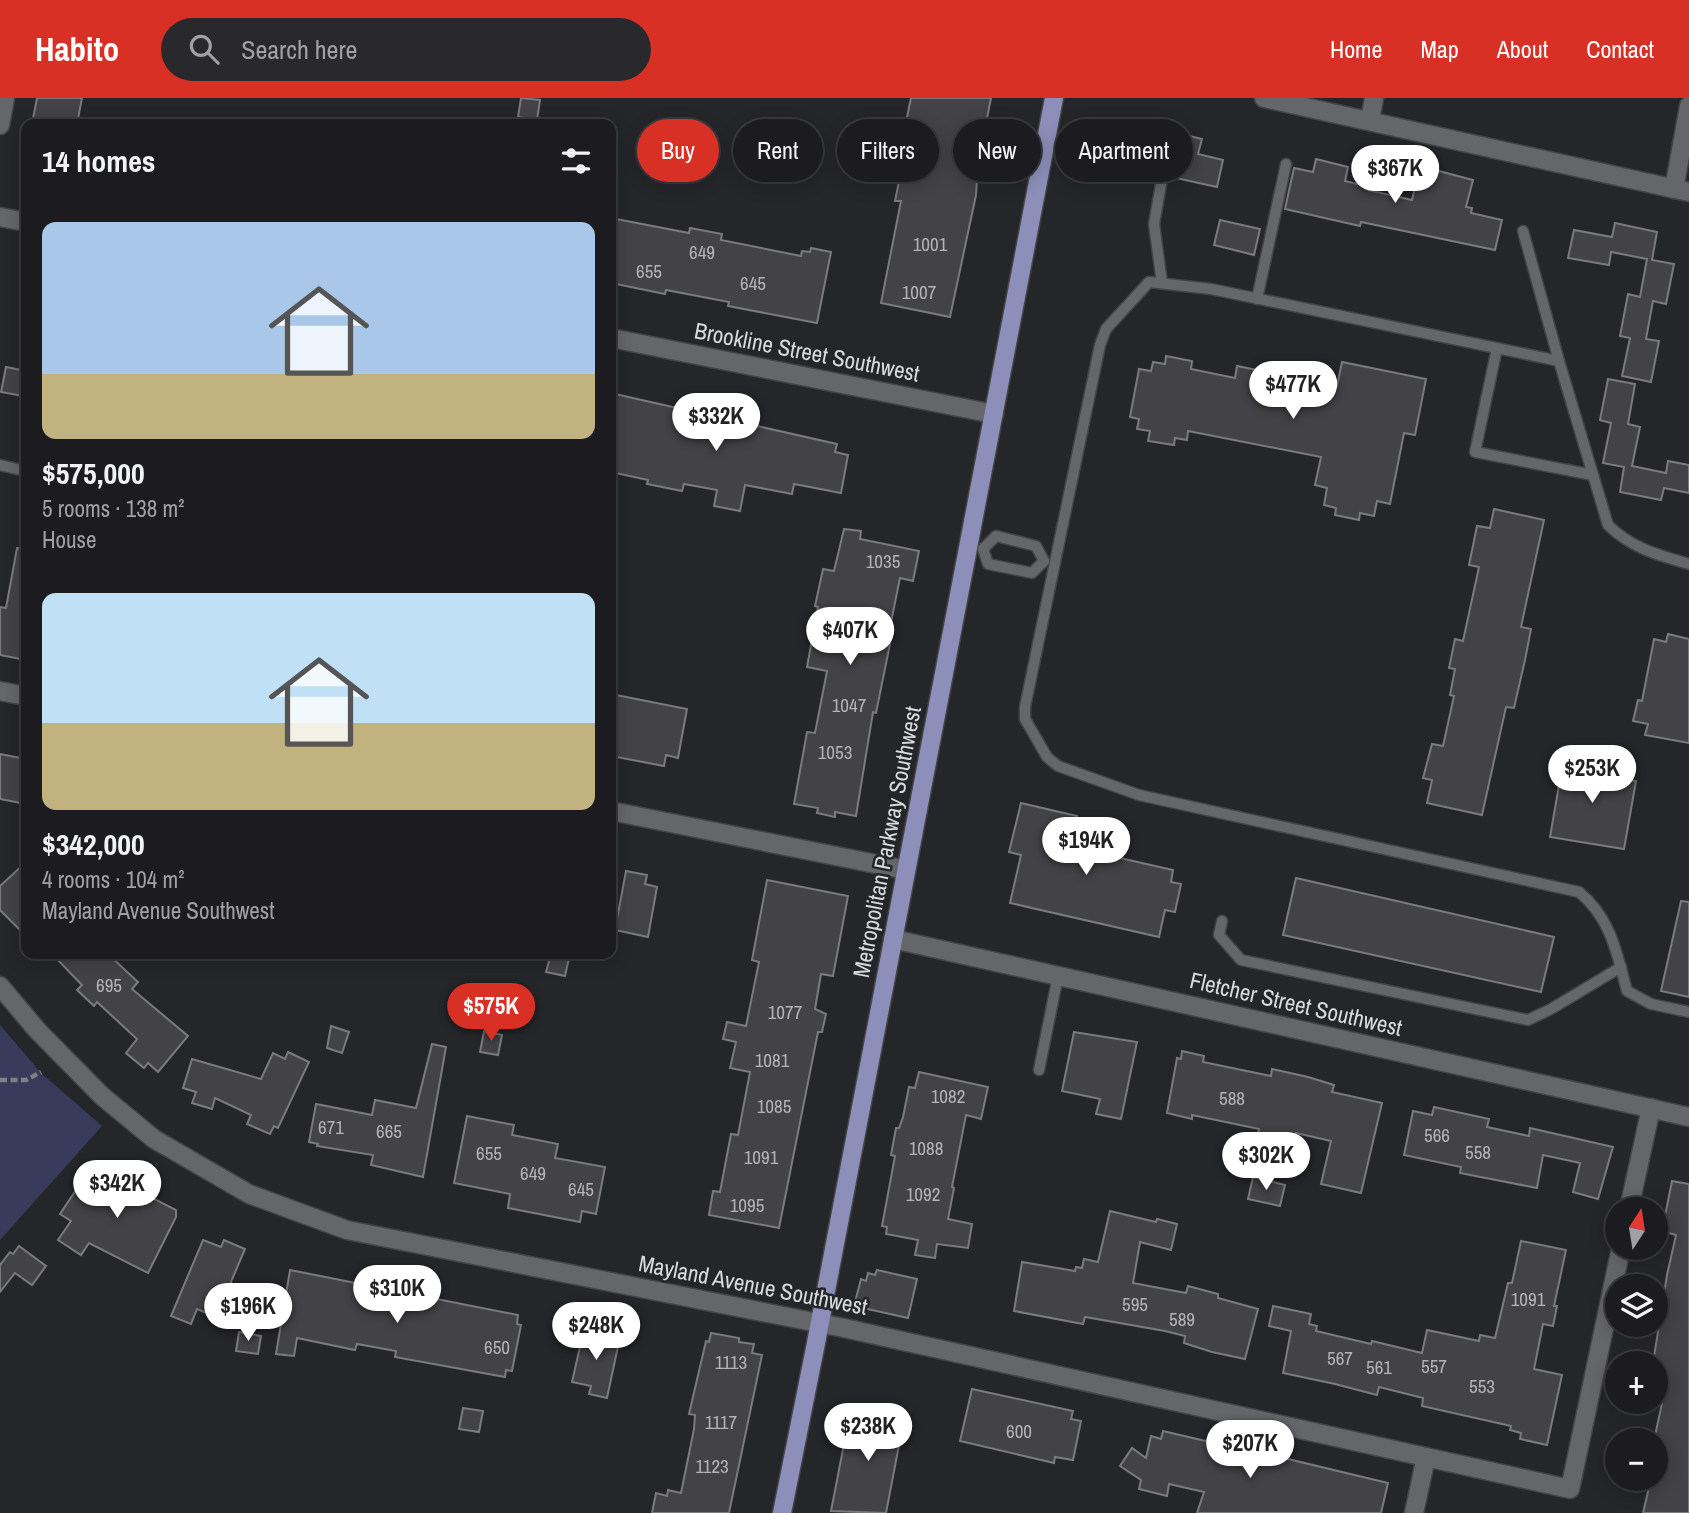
<!DOCTYPE html>
<html lang="en">
<head>
<meta charset="utf-8">
<style>
  body { margin:0; font-family:"Archivo Narrow",sans-serif; background:#29292d; color:#f1f3f6; height:100vh; display:flex; flex-direction:column; font-size:26px; white-space:nowrap }
  * { box-sizing:border-box; margin:0 }
  p { font-size:23px; color:#a0a1a5 }
  .icon { flex:none; width:38px; height:38px; fill:none; stroke:currentColor; stroke-width:2; stroke-linecap:round; stroke-linejoin:round }
  .map { position:relative; flex:1; overflow:hidden }
  .drawer { position:absolute; left:21px; top:21px; width:595px; height:840px; display:flex; flex-direction:column; background:#1c1c20; border-radius:14px; box-shadow:0 4px 18px #0003,0 0 0 2px #3a3a3e }
  .drawer>* { flex:none }
  .top-card { position:absolute; left:637px; top:21px; width:665px; height:63px; display:flex; gap:14px }
  .needle { width:46px; rotate:12deg }
  .fabs { position:absolute; left:1605px; top:1099px; display:grid; gap:14px }
  .fabs a { display:grid; place-items:center; width:63px; height:63px; border-radius:50%; background:#1c1c20; box-shadow:0 4px 18px #0003,0 0 0 2px #3a3a3e; font-size:35px }
  .price { position:absolute; translate:-50% -60px; padding:0 16px; border-radius:24px; background:#fff; color:#222; font-size:23px; line-height:46px; filter:drop-shadow(0 2px 4px #0008) }
  .price::after { content:''; position:absolute; left:50%; top:42px; width:21px; height:16px; margin-left:-10px; background:inherit; clip-path:polygon(0 0,100% 0,50% 100%) }
  .price.on { background:#d93025; color:#fff }
  ul { padding:0; list-style:none }
  li { display:grid; align-content:center; gap:14px; height:371px; padding:0 21px }
  li span { display:grid; place-items:center; height:217px; border-radius:14px; color:#555 }
  li>.icon { margin-inline-start:auto }
  span .icon { width:126px; height:126px; fill:#fffc; stroke-width:1 }
  li b { font-size:30px }
  h2 { display:flex; justify-content:space-between; align-items:center; height:84px; padding:0 21px; font-size:30px }
  .chip { padding:0 24px; border-radius:32px; background:#1c1c20; box-shadow:0 4px 18px #0003,0 0 0 2px #3a3a3e; font-size:24px; line-height:63px }
  .chip.on { background:#d93025; color:#fff }
  header { display:flex; align-items:center; gap:42px; box-sizing:border-box; height:98px; padding:0 35px; background:#d93025; color:#fff }
  header strong { font-size:33px }
  nav { display:flex; gap:38px; margin-inline-start:auto; font-size:24px }
  .search { width:490px; height:63px; background:#29292d; display:flex; align-items:center; gap:18px; box-sizing:border-box; padding:0 24px; border-radius:38px; color:#a0a1a5; font-size:26px }
  .map>svg:first-child { display:block }
  .green { fill:#3a3b5c }
  .building { fill:#434347; stroke:#7a7a7f; stroke-width:2 }
  .lines { fill:none; stroke-linecap:round; stroke-linejoin:round }
  .service-casing { stroke:#444447; stroke-width:13 }
  .minor-casing { stroke:#444447; stroke-width:21 }
  .primary-casing { stroke:#444447; stroke-width:21 }
  .path { stroke:#808184; stroke-width:4.5; stroke-dasharray:7 3.5; stroke-linecap:butt }
  .service { stroke:#65666a; stroke-width:10 }
  .minor { stroke:#65666a; stroke-width:18 }
  .primary { stroke:#8d8eba; stroke-width:18 }
  .labels { text-anchor:middle; stroke-width:5; stroke-linejoin:round; paint-order:stroke }
  .number-label { font-size:19px; fill:#b4b4b7 }
  .street-label { font-size:23px; fill:#d9dadc; stroke:#25262a }
</style>
</head>
<body>
<header>
<strong>Habito</strong>
<div class="search"><svg class="icon" aria-label="search" viewBox="0 0 24 24"><circle cx="10" cy="10" r="6"/><path d="M15 15l6 6"/></svg>Search here</div>
<nav><a>Home</a><a>Map</a><a>About</a><a>Contact</a></nav>
</header>
<div class="map">
<svg width="1689" height="1415" viewBox="0 0 1689 1415">
  <rect width="100%" height="100%" fill="#25262a"/>
  <!-- green -->
  <polygon class="green" points="0,927 41,975 102,1028 0,1142"/>
  <!-- building -->
  <g class="building">
    <polygon points="37,0 82,0 77,26 32,26"/>
    <polygon points="521,0 540,2 537,22 518,19"/>
    <polygon points="911,0 991,0 978,66 976,97 950,219 881,205 901,103 895,103 905,54 900,53"/>
    <polygon points="1185,37 1202,41 1198,56 1223,62 1217,89 1176,80"/>
    <polygon points="777,41 806,47 801,73 772,67"/>
    <polygon points="1316,61 1348,69 1345,83 1369,89 1368,92 1412,102 1420,68 1473,82 1466,109 1472,110 1471,115 1502,122 1495,152 1361,124 1360,128 1285,111 1294,70 1313,74"/>
    <polygon points="611,120 689,135 690,130 722,136 721,142 801,158 802,153 810,154 811,150 831,154 817,225 728,208 729,204 666,192 665,196 611,185"/>
    <polygon points="1220,122 1260,131 1254,157 1214,147"/>
    <polygon points="1615,125 1657,134 1652,162 1674,166 1666,206 1653,203 1646,241 1659,243 1651,284 1622,278 1630,240 1620,238 1628,196 1640,199 1647,161 1611,154 1609,167 1568,160 1574,132 1612,139"/>
    <polygon points="1166,258 1192,263 1191,271 1235,280 1237,268 1337,288 1342,264 1426,281 1415,337 1404,335 1390,406 1377,403 1374,418 1360,415 1359,422 1335,417 1336,410 1324,407 1327,390 1315,387 1321,359 1188,333 1187,342 1175,340 1174,347 1148,343 1150,333 1137,331 1139,321 1130,319 1139,271 1151,273 1153,264 1165,266"/>
    <polygon points="6,269 26,273 23,298 1,294"/>
    <polygon points="1608,281 1635,286 1628,326 1640,329 1632,368 1666,375 1668,363 1689,367 1689,395 1664,390 1661,402 1620,394 1624,369 1603,365 1611,325 1600,322"/>
    <polygon points="615,296 837,346 835,354 848,357 841,395 794,386 792,396 745,387 740,413 714,408 717,392 684,386 682,393 647,386 648,382 611,374 611,317"/>
    <polygon points="1494,411 1544,422 1521,529 1531,531 1525,562 1514,610 1506,609 1482,717 1427,705 1432,682 1423,680 1432,646 1443,648 1454,598 1450,597 1455,571 1449,570 1455,541 1463,543 1479,469 1469,467 1477,428 1490,430"/>
    <polygon points="844,431 861,433 860,441 919,453 913,483 900,480 890,529 893,530 891,541 876,615 873,614 856,718 835,714 835,719 817,715 818,710 794,706 807,634 815,635 827,573 807,569 818,509 815,508 823,471 834,473"/>
    <polygon points="17,450 26,451 26,562 0,557 0,509 6,510"/>
    <polygon points="1668,536 1689,541 1689,645 1645,637 1648,626 1633,623 1638,602 1642,603 1654,541 1666,544"/>
    <polygon points="611,596 687,611 678,660 666,657 664,668 611,658"/>
    <polygon points="0,656 26,661 26,706 0,701"/>
    <polygon points="1564,658 1603,665 1601,677 1636,683 1624,751 1550,739"/>
    <polygon points="1021,705 1077,718 1072,744 1121,755 1120,760 1173,772 1171,784 1181,786 1175,814 1165,812 1159,839 1010,805 1021,757 1009,754"/>
    <polygon points="26,764 26,838 0,812 0,788"/>
    <polygon points="626,773 647,777 645,786 657,789 648,839 615,832"/>
    <polygon points="1296,780 1554,839 1541,894 1283,837"/>
    <polygon points="767,782 848,798 833,878 821,876 815,911 826,916 822,934 818,934 779,1130 709,1117 713,1093 720,1094 731,1036 738,1037 750,974 730,970 736,944 723,941 727,924 746,928 759,864 752,862"/>
    <polygon points="1681,803 1689,804 1689,899 1661,893"/>
    <polygon points="52,856 108,856 138,884 132,891 188,938 158,974 148,965 144,970 126,955 137,941 97,904 94,908 77,892 82,887"/>
    <polygon points="551,856 570,856 565,878 546,874"/>
    <polygon points="497,896 515,900 509,924 491,919"/>
    <polygon points="331,928 349,934 342,955 327,950"/>
    <polygon points="484,933 502,937 498,957 480,954"/>
    <polygon points="1074,934 1137,944 1121,1021 1096,1016 1100,1001 1062,993"/>
    <polygon points="432,946 446,949 423,1079 371,1067 373,1057 317,1048 318,1046 309,1044 316,1006 372,1017 375,1002 416,1010"/>
    <polygon points="1182,953 1204,958 1203,964 1271,978 1272,971 1308,979 1334,987 1332,994 1382,1005 1361,1095 1321,1086 1331,1043 1296,1035 1294,1043 1282,1040 1281,1046 1257,1040 1259,1031 1192,1017 1192,1021 1167,1015 1177,960 1181,961"/>
    <polygon points="288,954 309,964 278,1030 274,1028 270,1036 247,1026 251,1017 215,1000 212,1011 192,1005 196,994 183,990 192,961 261,981 273,955 285,961"/>
    <polygon points="919,974 988,989 981,1021 966,1017 952,1089 954,1090 948,1121 972,1126 968,1150 937,1146 935,1160 915,1157 918,1142 886,1136 887,1129 882,1128 895,1058 891,1057 896,1030 899,1030 903,1019 909,989 915,990"/>
    <polygon points="1434,1009 1489,1021 1487,1029 1529,1038 1530,1030 1613,1049 1598,1101 1573,1094 1580,1065 1543,1057 1537,1090 1460,1075 1461,1069 1404,1057 1413,1013 1432,1017"/>
    <polygon points="467,1018 514,1027 512,1037 558,1046 555,1060 605,1069 596,1116 582,1113 580,1124 508,1110 510,1096 454,1085"/>
    <polygon points="103,1067 129,1084 127,1087 176,1112 176,1119 148,1175 89,1145 81,1157 58,1142 71,1123 60,1116 90,1071 97,1076"/>
    <polygon points="1253,1079 1285,1087 1280,1108 1248,1101"/>
    <polygon points="1672,1083 1689,1086 1689,1415 1643,1415 1651,1381 1656,1381 1656,1333 1664,1296 1656,1294 1656,1265 1653,1265 1667,1177 1676,1137 1662,1133"/>
    <polygon points="1110,1113 1156,1124 1157,1121 1177,1126 1171,1152 1140,1144 1133,1185 1186,1195 1188,1188 1218,1196 1218,1200 1258,1211 1245,1261 1212,1254 1184,1245 1185,1238 1165,1233 1085,1219 1083,1226 1014,1213 1022,1164 1075,1173 1076,1169 1082,1170 1084,1161 1098,1164"/>
    <polygon points="203,1142 221,1149 224,1142 245,1151 216,1219 197,1211 191,1226 171,1218"/>
    <polygon points="1521,1143 1566,1152 1554,1208 1557,1208 1553,1228 1543,1226 1534,1271 1562,1277 1547,1347 1520,1341 1521,1335 1510,1332 1511,1328 1422,1308 1423,1300 1379,1289 1377,1297 1335,1286 1283,1275 1291,1233 1269,1228 1273,1208 1311,1216 1309,1226 1317,1228 1316,1233 1371,1246 1372,1243 1422,1255 1427,1232 1479,1243 1480,1237 1495,1240 1508,1185 1512,1185"/>
    <polygon points="19,1148 46,1168 32,1187 15,1175 0,1194 0,1167 10,1154 13,1156"/>
    <polygon points="290,1172 518,1217 517,1226 521,1227 512,1273 506,1272 505,1279 395,1259 396,1253 357,1246 355,1252 297,1240 294,1258 276,1256"/>
    <polygon points="877,1172 917,1181 908,1220 854,1208 861,1181 866,1183 868,1175 875,1177"/>
    <polygon points="584,1231 620,1239 607,1300 589,1296 591,1288 572,1284"/>
    <polygon points="239,1234 261,1238 258,1256 236,1253"/>
    <polygon points="711,1235 739,1240 739,1244 754,1246 752,1255 762,1257 729,1415 652,1415 656,1395 667,1398 668,1392 681,1395 694,1331 695,1317 689,1316 706,1243 709,1244"/>
    <polygon points="972,1291 1073,1313 1071,1321 1081,1323 1073,1362 1055,1359 1054,1365 960,1343"/>
    <polygon points="463,1310 483,1313 479,1334 459,1331"/>
    <polygon points="851,1310 904,1321 886,1415 831,1413"/>
    <polygon points="1163,1333 1231,1349 1289,1359 1288,1361 1388,1385 1381,1415 1197,1415 1204,1394 1169,1386 1167,1398 1139,1391 1141,1382 1120,1368 1132,1350 1146,1360 1151,1338 1161,1341"/>
  </g>
  <g class="lines">
    <!-- service casing -->
    <g class="service-casing">
      <g id="service">
        <path d="M1523 133 1559 263 1608 427C1631 450 1658 457 1689 466"/>
        <polyline points="1162,185 1154,126 1169,41"/>
        <polyline points="1257,201 1286,66"/>
        <polyline points="1497,250 1475,354 1593,377"/>
        <path d="M1559 263 1211 191 1149 184 1106 231 1100 247 1025 609V621L1047 659 1058 668 1139 697 1579 794C1611 820 1617 856 1627 893L1651 906 1689 914"/>
        <polyline points="0,367 26,373"/>
        <polyline points="983,451 988,466 1032,475 1044,463"/>
        <polyline points="983,451 996,438 1036,448 1044,463"/>
        <polyline points="1222,823 1219,837 1241,862 1528,922 1551,911 1621,869"/>
        <polyline points="1039,972 1058,878"/>
      </g>
    </g>
    <!-- minor casing -->
    <g class="minor-casing">
      <g id="minor">
        <polyline points="1264,0 1689,94"/>
        <polyline points="1370,23 1374,0"/>
        <polyline points="0,27 5,0"/>
        <polyline points="1674,91 1689,8"/>
        <polyline points="0,119 26,124"/>
        <polyline points="611,240 994,316"/>
        <polyline points="0,593 26,598"/>
        <polyline points="611,713 906,772"/>
        <polyline points="893,841 1689,1019"/>
        <polyline points="0,888 37,932 102,998 154,1041 249,1096 347,1132 844,1230 1570,1391 1621,1150"/>
        <polyline points="1629,1111 1651,1010"/>
        <polyline points="1414,1415 1426,1359"/>
      </g>
    </g>
    <!-- primary casing -->
    <g class="primary-casing">
      <polyline id="primary" points="782,1415 816,1245 1054,0"/>
    </g>
    <!-- path -->
    <polyline class="path" points="0,982 26,982 41,974"/>
    <!-- service -->
    <use href="#service" class="service"/>
    <!-- minor -->
    <use href="#minor" class="minor"/>
    <!-- primary -->
    <use href="#primary" class="primary"/>
  </g>
  <g class="labels">
    <!-- number labels -->
    <g class="number-label">
      <text x="930" y="153">1001</text>
      <text x="702" y="161">649</text>
      <text x="649" y="180">655</text>
      <text x="753" y="192">645</text>
      <text x="919" y="201">1007</text>
      <text x="883" y="470">1035</text>
      <text x="849" y="614">1047</text>
      <text x="835" y="661">1053</text>
      <text x="109" y="894">695</text>
      <text x="785" y="921">1077</text>
      <text x="772" y="969">1081</text>
      <text x="948" y="1005">1082</text>
      <text x="1232" y="1007">588</text>
      <text x="774" y="1015">1085</text>
      <text x="331" y="1036">671</text>
      <text x="389" y="1040">665</text>
      <text x="1437" y="1044">566</text>
      <text x="926" y="1057">1088</text>
      <text x="1478" y="1061">558</text>
      <text x="489" y="1062">655</text>
      <text x="761" y="1066">1091</text>
      <text x="533" y="1082">649</text>
      <text x="581" y="1098">645</text>
      <text x="923" y="1103">1092</text>
      <text x="747" y="1114">1095</text>
      <text x="1528" y="1208">1091</text>
      <text x="1135" y="1213">595</text>
      <text x="1182" y="1228">589</text>
      <text x="497" y="1256">650</text>
      <text x="1340" y="1267">567</text>
      <text x="731" y="1271">1113</text>
      <text x="1434" y="1275">557</text>
      <text x="1379" y="1276">561</text>
      <text x="1482" y="1295">553</text>
      <text x="721" y="1331">1117</text>
      <text x="1019" y="1340">600</text>
      <text x="712" y="1375">1123</text>
    </g>
    <!-- street labels -->
    <g class="street-label">
      <text transform="translate(807 254) rotate(11)" y="8">Brookline Street Southwest</text>
      <text transform="translate(887 744) rotate(-79)" y="8">Metropolitan Parkway Southwest</text>
      <text transform="translate(1296 906) rotate(13)" y="8">Fletcher Street Southwest</text>
      <text transform="translate(753 1187) rotate(11)" y="8">Mayland Avenue Southwest</text>
    </g>
  </g>
</svg>
<div class="fabs">
<a><svg class="needle" viewBox="-14 -14 28 28"><path d="M0-13l5 13h-10z" fill="#e53935"/><path d="M0 13l5-13h-10z" fill="#a0a1a5"/></svg></a>
<a><svg class="icon" aria-label="layers" viewBox="0 0 24 24"><path d="M12 4l9 5-9 5-9-5zM3 14l9 5 9-5"/></svg></a>
<a>+</a>
<a>−</a>
</div>
<b class="price" style="left:1395px;top:107px">$367K</b>
<b class="price" style="left:1293px;top:323px">$477K</b>
<b class="price" style="left:716px;top:355px">$332K</b>
<b class="price" style="left:850px;top:569px">$407K</b>
<b class="price" style="left:1592px;top:707px">$253K</b>
<b class="price" style="left:1086px;top:779px">$194K</b>
<b class="price on" style="left:491px;top:945px">$575K</b>
<b class="price" style="left:1266px;top:1094px">$302K</b>
<b class="price" style="left:117px;top:1122px">$342K</b>
<b class="price" style="left:397px;top:1227px">$310K</b>
<b class="price" style="left:248px;top:1245px">$196K</b>
<b class="price" style="left:596px;top:1264px">$248K</b>
<b class="price" style="left:868px;top:1365px">$238K</b>
<b class="price" style="left:1250px;top:1382px">$207K</b>
<div class="top-card">
<a class="chip on">Buy</a>
<a class="chip">Rent</a>
<a class="chip">Filters</a>
<a class="chip">New</a>
<a class="chip">Apartment</a>
</div>
<section class="drawer">
<h2>14 homes<svg class="icon" aria-label="filters" viewBox="0 0 24 24"><path d="M4 7h16M4 17h16"/><circle cx="9" cy="7" r="2"/><circle cx="15" cy="17" r="2"/></svg></h2>
<ul>
<li><span style="background:linear-gradient(#a9c7e8 70%,#c2b280 0)"><svg class="icon" aria-label="home" viewBox="0 0 24 24"><path d="M3 11l9-7 9 7M6 9v11h12V9"/></svg></span><div><b>$575,000</b><p>5 rooms · 138 m²</p><p>House</p></div></li>
<li><span style="background:linear-gradient(#bfe0f5 60%,#c2b280 0)"><svg class="icon" aria-label="home" viewBox="0 0 24 24"><path d="M3 11l9-7 9 7M6 9v11h12V9"/></svg></span><div><b>$342,000</b><p>4 rooms · 104 m²</p><p>Mayland Avenue Southwest</p></div></li>
</ul>
</section>
</div>
</body>
</html>
